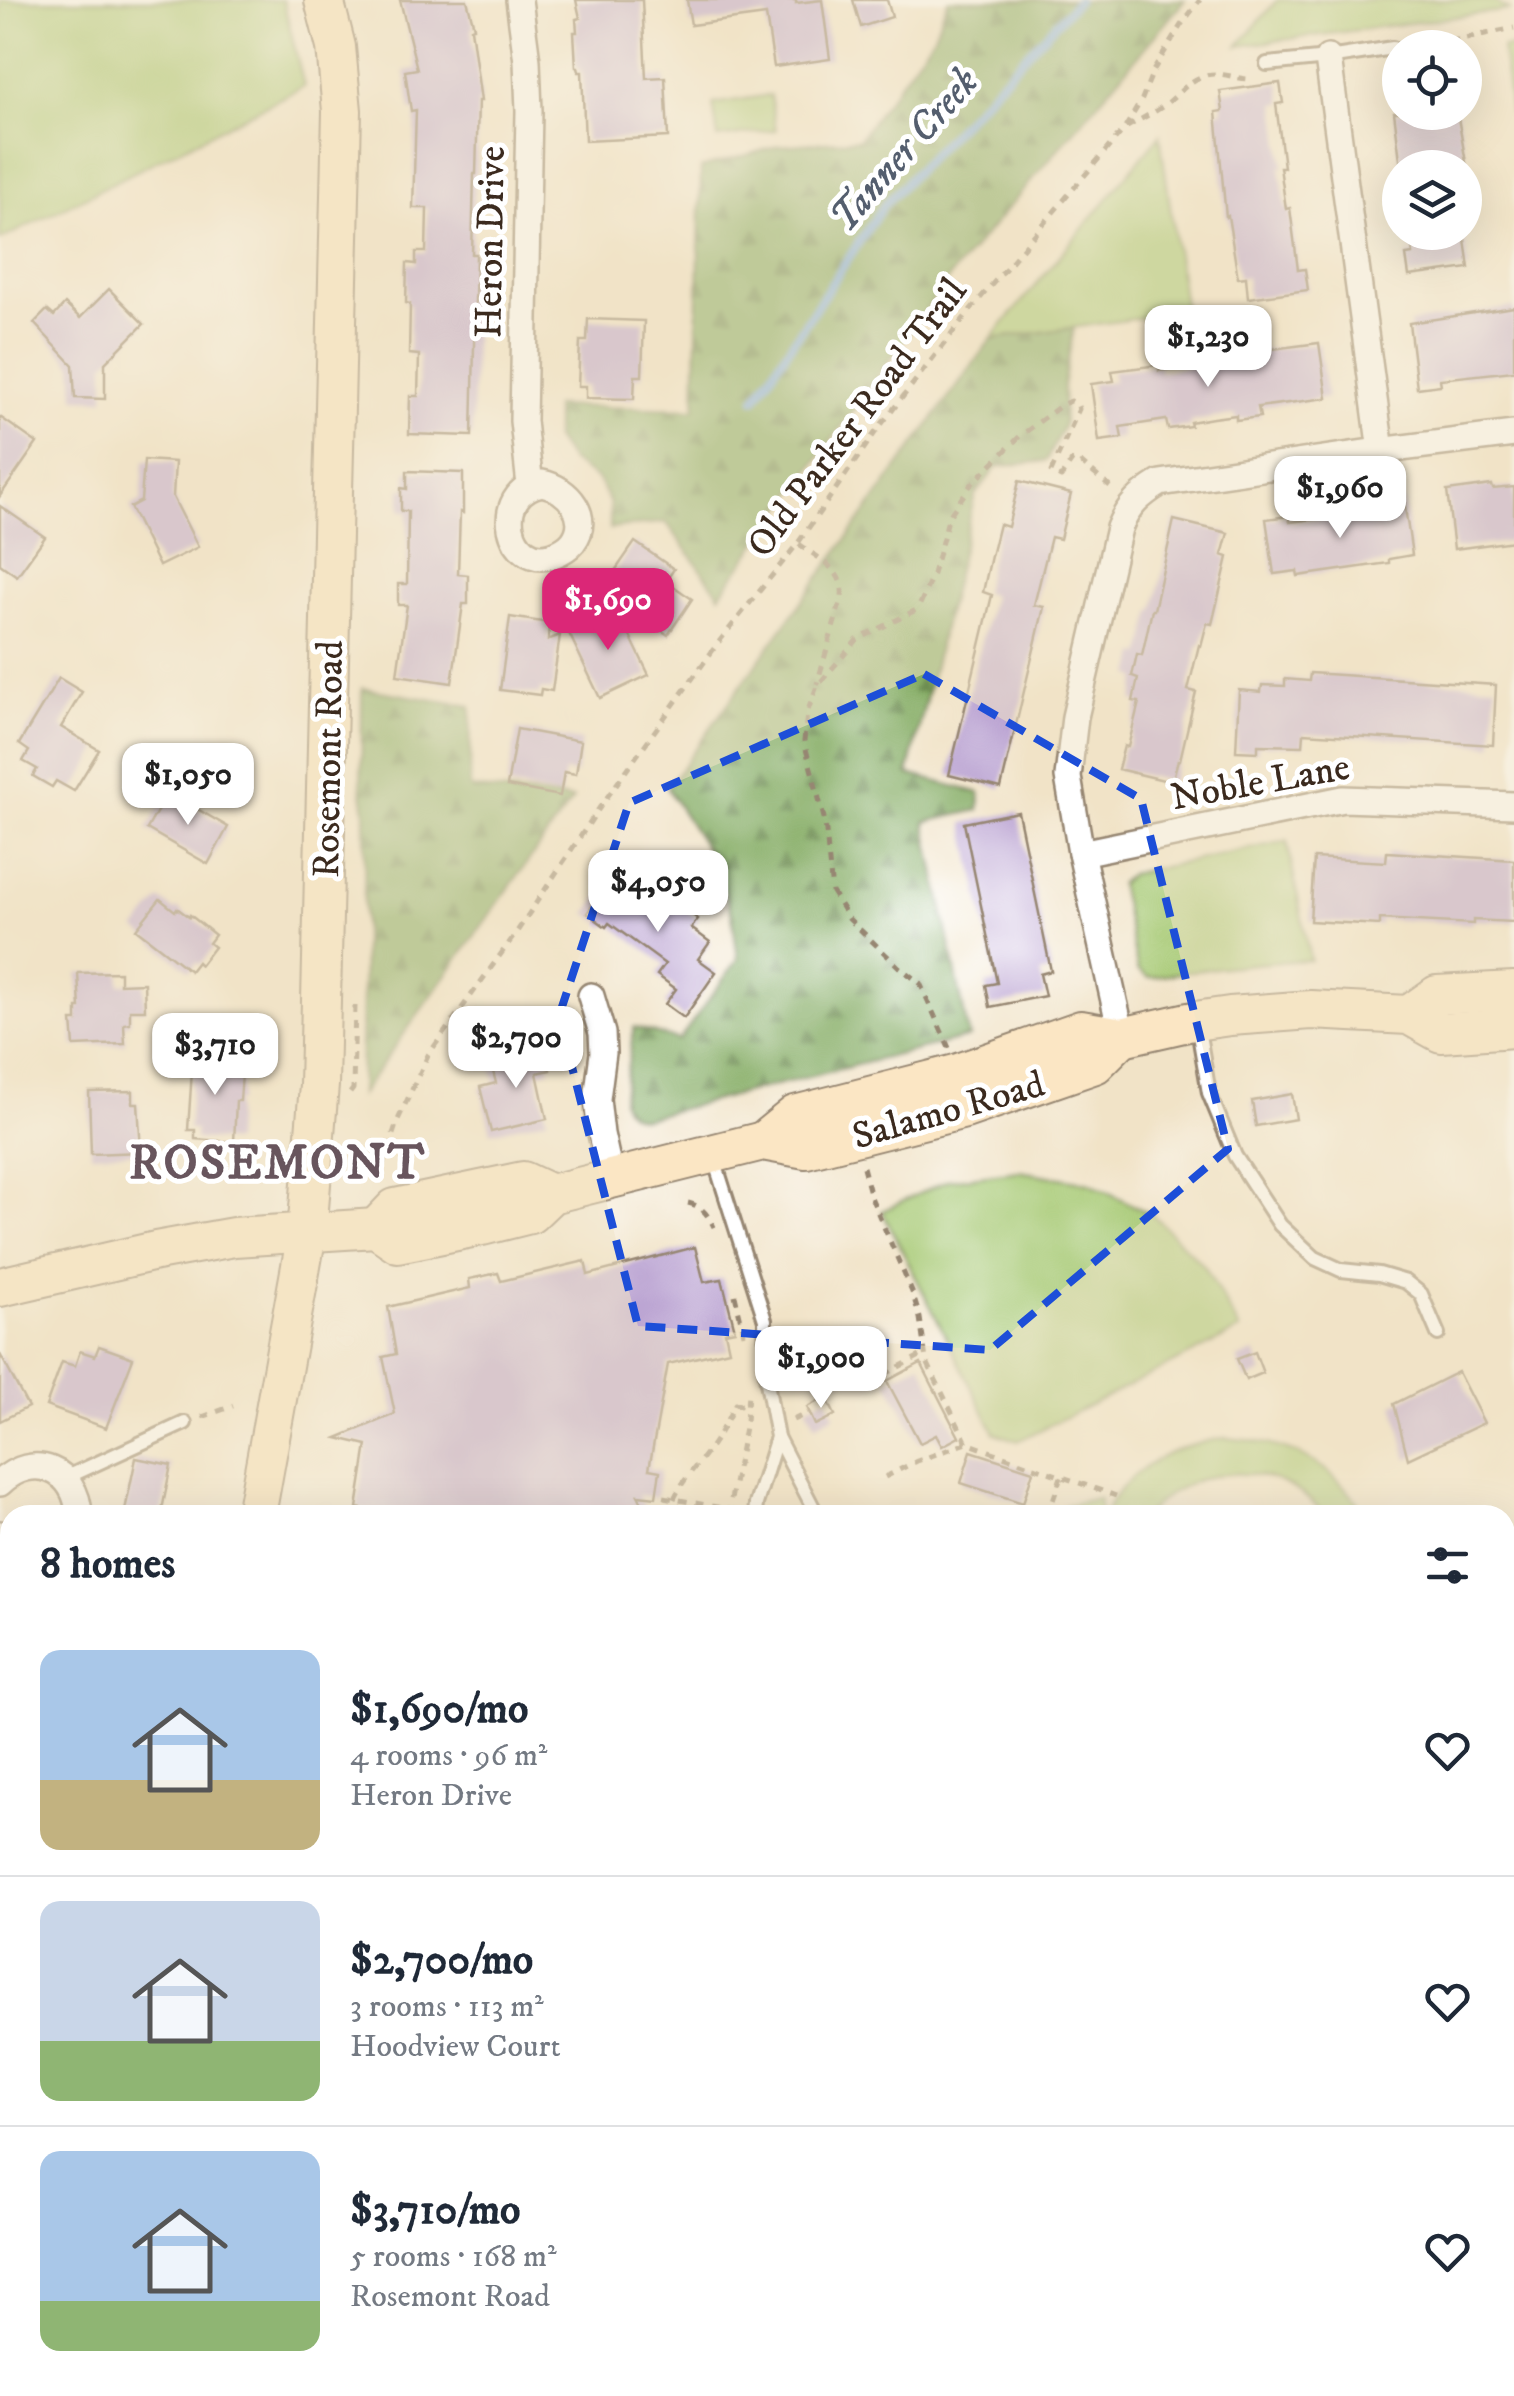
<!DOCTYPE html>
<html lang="en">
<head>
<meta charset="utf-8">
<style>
  body { margin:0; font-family:"IM FELL DW Pica",serif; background:#f2f2f3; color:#1f2937; height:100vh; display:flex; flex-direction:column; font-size:38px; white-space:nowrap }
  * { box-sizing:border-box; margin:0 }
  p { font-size:32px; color:#747a83 }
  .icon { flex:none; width:55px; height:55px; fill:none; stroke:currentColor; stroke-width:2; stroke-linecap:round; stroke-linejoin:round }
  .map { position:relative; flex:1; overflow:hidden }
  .panel { position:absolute; left:0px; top:1505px; width:1515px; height:892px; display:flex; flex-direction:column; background:#fff; border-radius:30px 30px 0 0; box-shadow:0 10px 40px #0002 }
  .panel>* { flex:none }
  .buttons { position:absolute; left:1382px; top:30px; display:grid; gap:20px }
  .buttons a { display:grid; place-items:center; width:100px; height:100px; border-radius:50%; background:#fff; box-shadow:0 10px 40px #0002; font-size:50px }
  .price { position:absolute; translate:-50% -85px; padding:0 22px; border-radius:20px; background:#fff; color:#222; font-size:32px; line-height:65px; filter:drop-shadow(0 2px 5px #0008) }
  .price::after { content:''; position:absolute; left:50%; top:60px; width:30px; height:22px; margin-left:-15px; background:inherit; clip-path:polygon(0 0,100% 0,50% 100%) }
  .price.on { background:#db2777; color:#fff }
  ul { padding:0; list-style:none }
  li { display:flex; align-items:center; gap:30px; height:250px; padding:0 40px }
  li+li { border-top:2px solid #e0e1e3 }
  li span { display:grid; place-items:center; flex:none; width:280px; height:200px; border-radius:20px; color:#555 }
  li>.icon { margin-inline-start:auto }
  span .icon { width:120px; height:120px; fill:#fffc; stroke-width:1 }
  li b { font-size:42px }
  h2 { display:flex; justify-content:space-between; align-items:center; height:120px; padding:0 40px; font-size:42px }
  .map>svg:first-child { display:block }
  .green { fill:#a5c871; stroke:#707948; stroke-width:2.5 }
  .forest { fill:url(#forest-firs); stroke:#606b40; stroke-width:2.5 }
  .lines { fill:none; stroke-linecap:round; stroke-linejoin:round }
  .stream { stroke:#79ace6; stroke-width:8 }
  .building { fill:#bca5d3 }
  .lane-casing { stroke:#968672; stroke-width:18 }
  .street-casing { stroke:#968672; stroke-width:30 }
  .secondary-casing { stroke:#968672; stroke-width:42 }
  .path { stroke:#968672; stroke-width:5; stroke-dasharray:8 8; stroke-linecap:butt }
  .lane { stroke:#fff; stroke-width:12 }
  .street { stroke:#fff; stroke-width:25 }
  .secondary { stroke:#fbe6c4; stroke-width:38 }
  .marked { fill:none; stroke:#1d4ed8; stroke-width:8; stroke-dasharray:20 12; stroke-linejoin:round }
  .labels { text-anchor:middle; stroke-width:10; stroke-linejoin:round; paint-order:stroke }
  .street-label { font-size:38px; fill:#3b2a1e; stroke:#fff }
  .water-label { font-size:40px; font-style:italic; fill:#545e6e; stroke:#fff }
  .district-label { font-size:48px; font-weight:bold; letter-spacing:2.5px; fill:#68555d; stroke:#fff }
</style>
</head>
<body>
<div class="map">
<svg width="1514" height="2396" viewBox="0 0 1514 2396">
  <defs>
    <pattern id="forest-firs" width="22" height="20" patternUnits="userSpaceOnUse" patternTransform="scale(2.5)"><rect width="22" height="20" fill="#84ac63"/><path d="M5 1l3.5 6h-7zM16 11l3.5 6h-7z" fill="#6d8c51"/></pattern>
  </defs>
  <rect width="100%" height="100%" fill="#fff"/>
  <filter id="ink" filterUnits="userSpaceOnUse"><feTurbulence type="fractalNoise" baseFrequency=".01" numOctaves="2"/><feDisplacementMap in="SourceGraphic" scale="20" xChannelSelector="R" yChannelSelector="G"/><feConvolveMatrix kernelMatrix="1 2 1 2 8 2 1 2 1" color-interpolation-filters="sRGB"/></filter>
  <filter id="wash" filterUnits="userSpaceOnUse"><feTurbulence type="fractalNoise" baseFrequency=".0048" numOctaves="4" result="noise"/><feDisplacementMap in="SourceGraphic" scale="40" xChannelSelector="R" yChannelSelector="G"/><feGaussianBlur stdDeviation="2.25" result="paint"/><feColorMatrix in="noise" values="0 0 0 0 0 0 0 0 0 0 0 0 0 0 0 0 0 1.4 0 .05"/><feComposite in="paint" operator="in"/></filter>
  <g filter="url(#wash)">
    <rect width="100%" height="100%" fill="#f1e3c7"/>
    <!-- green -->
    <g class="green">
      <polygon points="0,0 283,0 304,86 0,240"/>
      <polygon points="1277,0 1492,0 1509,10 1238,46"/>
      <polygon points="1514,47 1514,137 1502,48"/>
      <polygon points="770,95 776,130 718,138 713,104"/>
      <polygon points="1160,135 1185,312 991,339"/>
      <path d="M1287 841 1310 960C1256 963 1203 968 1149 978L1138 970 1119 884 1130 874Z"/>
      <polygon points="1019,1171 1090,1183 1154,1216 1205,1267 1240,1330 1018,1441 995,1433 882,1211 948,1180"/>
      <path d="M1225 1438C1285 1442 1334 1461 1365 1515H1324C1279 1458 1192 1462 1146 1515H1104C1126 1467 1176 1445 1225 1438Z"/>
      <polygon points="1098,1498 1101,1515 1066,1515 1064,1506"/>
      <polygon points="950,2388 1310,2388 1295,2396 953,2396"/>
    </g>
    <!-- forest -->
    <g class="forest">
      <polygon points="948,0 1185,0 952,274 720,595 666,522 610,529 610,504 598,480 570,461 555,439 555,406 695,409 701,168 778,146 859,139 933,37"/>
      <path d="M1074 328 1063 386 1064 425 1046 461 997 467 975 495 908 774 980 793 979 810 925 822 969 1037 644 1118C633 1117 626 1112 622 1101L634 1027 679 1040 738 959 732 915 714 862 667 788 991 339Z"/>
      <polygon points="362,688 471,706 470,788 573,799 360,1095 365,842 365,812 361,786"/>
    </g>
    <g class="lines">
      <!-- stream -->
      <polyline class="stream" points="755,399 883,206 1078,0"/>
    </g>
    <g id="blocks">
      <!-- building -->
      <g class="building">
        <polygon points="400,0 467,0 474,27 471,28 481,101 478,101 476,174 474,174 472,254 476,254 472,436 409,434 410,396 418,396 419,355 409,354 410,304 406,303 407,263 416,264 416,252 426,252 427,208 413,208 416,110 411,111 405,71 417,69"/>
        <polygon points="576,0 642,0 646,78 665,77 668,137 585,141 582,72 579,72 578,67 576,67 574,32 577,32 576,19 580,18"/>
        <polygon points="687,0 796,0 796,3 822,0 830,59 774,67 766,15 691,25"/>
        <polygon points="853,0 887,0 892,17 861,27"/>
        <polygon points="1280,83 1283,103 1276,104 1284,167 1280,167 1286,209 1290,208 1298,270 1305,269 1308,290 1248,298 1246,277 1238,278 1228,216 1226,217 1216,112 1223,111 1220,91"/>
        <polygon points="1394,112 1457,112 1467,168 1401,168"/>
        <polygon points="1410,232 1464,232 1469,268 1409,276 1406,255 1413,254"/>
        <polygon points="109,289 144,324 105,363 105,399 75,398 73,365 34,323 47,310 54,316 65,304 80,318"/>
        <polygon points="1514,307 1514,371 1440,379 1441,385 1417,388 1409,323"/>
        <polygon points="588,319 644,321 642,376 635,376 634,399 586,398 586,386 578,386 580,341 587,341"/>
        <polygon points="1319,343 1327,398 1258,407 1260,417 1236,420 1236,415 1213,418 1190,422 1191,426 1168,429 1166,420 1120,427 1122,438 1099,441 1091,384 1114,381 1112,371 1159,365 1159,371 1205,364 1251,358 1250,352"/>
        <polygon points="0,417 37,443 0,496"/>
        <polygon points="144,460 175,462 173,497 198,547 159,566 130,507 141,501"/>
        <polygon points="407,471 463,473 463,513 460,512 458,574 468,575 468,604 463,604 452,683 397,675 407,605 398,605 398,584 407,584 408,511 401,511 401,488 407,489"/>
        <polygon points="1019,481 1071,494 1060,539 1051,537 1034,605 1044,607 1001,788 949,775 992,595 983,592 991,556 999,524 1008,527"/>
        <polygon points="1492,485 1493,489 1514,487 1514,541 1454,549 1447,491"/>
        <polygon points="1404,500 1412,555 1389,559 1389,563 1367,566 1298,576 1297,571 1274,574 1266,519 1289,516 1290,522 1382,510 1381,503"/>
        <polygon points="0,506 45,537 17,576 0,564"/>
        <polygon points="1174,520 1228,533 1222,555 1228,557 1212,624 1207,623 1201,646 1199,645 1188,690 1196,692 1180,760 1178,760 1172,782 1118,769 1124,746 1128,747 1139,702 1133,701 1138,678 1132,676 1137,654 1142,655 1152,610 1154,610"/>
        <polygon points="635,542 674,569 666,581 692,599 668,635 610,594 618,583 610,578"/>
        <polygon points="616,607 649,675 600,698 568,631"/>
        <polygon points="510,617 549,623 548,640 560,635 552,691 541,689 540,695 500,690"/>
        <polygon points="1310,673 1496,685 1493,745 1304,733 1303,746 1258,745 1258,752 1236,751 1239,690 1261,692 1262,685 1285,686 1285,679 1309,681"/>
        <polygon points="59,678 82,692 61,727 99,750 74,791 56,781 52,787 33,776 37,769 23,761 29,751 19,744"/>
        <polygon points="517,729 581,741 576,774 564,772 560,796 507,786"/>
        <polygon points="168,792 228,827 208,864 147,829"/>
        <polygon points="1018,812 1051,971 1040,974 1045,996 990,1007 986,985 997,983 964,823"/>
        <polygon points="1387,852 1514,860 1514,922 1473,920 1473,924 1380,919 1380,925 1310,921 1314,858 1386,862"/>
        <polygon points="620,868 639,882 642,878 698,919 691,928 710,942 698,959 716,972 684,1018 665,1004 676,989 657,975 665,964 609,923 606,927 587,913"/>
        <polygon points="160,899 175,911 177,908 189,917 190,915 215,935 209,943 214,947 200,965 197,962 190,971 136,929"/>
        <polygon points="120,972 120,984 144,983 145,1010 130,1010 130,1023 124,1024 125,1044 74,1046 72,1021 77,1021 77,1008 80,1008 78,973"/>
        <polygon points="545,1048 550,1070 537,1073 547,1119 491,1132 480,1087 496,1083 490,1060"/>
        <polygon points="193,1056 243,1060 240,1101 236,1101 234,1142 195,1139 195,1130 188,1130"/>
        <polygon points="133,1091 133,1103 138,1103 141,1152 91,1154 89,1092"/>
        <polygon points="1292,1094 1296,1119 1256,1126 1252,1101"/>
        <polygon points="695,1247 704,1282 722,1279 735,1330 725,1332 729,1350 668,1364 649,1469 660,1471 656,1497 638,1495 648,1515 371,1515 371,1511 357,1508 367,1445 337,1438 395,1414 383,1357 396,1354 388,1307 470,1288 469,1279 498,1273 501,1281 585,1261 588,1275"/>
        <polygon points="99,1346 133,1358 106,1428 46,1406 62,1362 75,1366 80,1351 95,1356"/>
        <polygon points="1255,1352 1263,1373 1246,1380 1237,1359"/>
        <polygon points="0,1354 28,1407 0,1421"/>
        <polygon points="921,1363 959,1437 942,1446 936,1435 920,1443 887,1381"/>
        <polygon points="1458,1372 1484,1423 1408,1459 1394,1404"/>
        <polygon points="826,1397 835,1415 815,1425 807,1407"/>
        <polygon points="971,1451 1033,1471 1023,1503 961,1483"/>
        <polygon points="136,1458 171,1465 161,1515 124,1515"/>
      </g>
    </g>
  </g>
  <g filter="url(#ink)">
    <use href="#blocks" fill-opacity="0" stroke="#968672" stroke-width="2.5"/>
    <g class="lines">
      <!-- lane casing -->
      <g class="lane-casing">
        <g id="lane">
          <polyline points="1267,64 1328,58 1393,48"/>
          <polyline points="1197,1023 1209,1093 1235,1156 1280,1225 1315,1258 1341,1270 1379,1274 1406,1282 1421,1294 1438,1334"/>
          <polyline points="713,1156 765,1320 766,1377 777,1437 817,1515"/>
          <polyline points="65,1478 185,1423"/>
          <polyline points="755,1515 756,1504 777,1437"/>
        </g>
      </g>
      <!-- street casing -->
      <g class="street-casing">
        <g id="street">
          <polyline points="519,0 527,61 529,111 523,421 530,486"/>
          <polyline points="1328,58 1381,451"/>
          <path d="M542 483C568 488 592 517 573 542 568 548 561 552 553 555 509 570 489 493 542 483Z"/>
          <polyline points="1081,853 1343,799 1514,805"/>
          <polyline points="591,996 602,1033 603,1053 597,1099 601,1134 611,1179"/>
          <path d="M1122 1037 1081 853 1068 777 1075 717 1119 528C1128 506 1140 495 1160 483L1378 451 1514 434"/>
          <path d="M0 1483C33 1451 77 1469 79 1515"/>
          <polyline points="0,1534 10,1544"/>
          <polyline points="0,1772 10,1705"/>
          <polyline points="0,2115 10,2116"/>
        </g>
      </g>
      <!-- secondary casing -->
      <g class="secondary-casing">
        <g id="secondary">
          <polyline points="1409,1015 1437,995 1514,991"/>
          <polyline points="763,1141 795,1115 956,1074 1081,1030 1122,1037 1188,1022 1230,1016 1311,1010 1409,1015 1441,1033 1514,1028"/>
          <polyline points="376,1228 395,1208 523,1181 551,1194"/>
          <polyline points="0,1287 156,1251 234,1237 376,1228 398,1243 482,1226 530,1214 551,1194 763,1141 806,1149 965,1109 1095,1064 1122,1037"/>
          <polyline points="256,1515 307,1233 319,1085 342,111 336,47 324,0"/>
          <polyline points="99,2396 101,2388"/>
        </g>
      </g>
      <!-- path -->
      <g class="path">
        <polyline points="1436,48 1447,42 1514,28"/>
        <path d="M1127 127C1139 120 1151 114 1162 107 1180 95 1191 74 1215 74 1228 74 1241 80 1254 79"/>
        <path d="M799 544C819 559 845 570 842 597L817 684"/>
        <polyline points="949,1048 920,983 899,967 849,919 832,892 825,822 804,741 807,713 817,686 857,640 918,609 933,574 949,516 970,486 1020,436 1063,404 1071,401 1077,404 1079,409 1051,472 1061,477 1072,461 1077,459 1110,487"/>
        <polyline points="350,1093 353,1089 355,1005"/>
        <polyline points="863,1167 871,1197 912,1292 920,1318 926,1360 967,1443"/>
        <polyline points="378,1180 397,1122 428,1055 514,936 600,807 718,643 798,543 877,430 972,308 1125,128 1142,99 1153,71 1181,25 1200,0"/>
        <path d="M688 1203C702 1206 708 1215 714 1227"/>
        <polyline points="735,1295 745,1338"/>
        <polyline points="856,1389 924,1354"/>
        <polyline points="202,1417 233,1406"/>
        <polyline points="793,1420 808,1413"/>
        <polyline points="885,1477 917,1461 967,1443 1116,1496"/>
        <polyline points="664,1497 732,1510"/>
        <path d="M674 1499C682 1481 695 1468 706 1453 718 1438 726 1422 735 1404L747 1406"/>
        <polyline points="728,1515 746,1422 748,1393"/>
        <polyline points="1048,1515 1061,1477"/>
        <polyline points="920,2388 923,2396"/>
      </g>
      <!-- lane -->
      <use href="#lane" class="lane"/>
      <!-- street -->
      <use href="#street" class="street"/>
      <!-- secondary -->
      <use href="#secondary" class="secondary"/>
    </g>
  </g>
  <!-- marked area -->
  <path d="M0 0H1514V2396H0ZM924 674 1141 799 1228 1149 990 1350 638 1326 559 1016 629 803Z" fill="#f1e3c7" fill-opacity=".55" fill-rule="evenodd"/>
  <path class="marked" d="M924 674 1141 799 1228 1149 990 1350 638 1326 559 1016 629 803Z"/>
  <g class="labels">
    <!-- street labels -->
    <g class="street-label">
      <text transform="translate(489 242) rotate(-89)" y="13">Heron Drive</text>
      <text transform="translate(856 417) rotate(-53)" y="13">Old Parker Road Trail</text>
      <text transform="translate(327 759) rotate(-89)" y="13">Rosemont Road</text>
      <text transform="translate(1260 781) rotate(-10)" y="13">Noble Lane</text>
      <text transform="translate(948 1109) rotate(-16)" y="13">Salamo Road</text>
    </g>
    <!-- water labels -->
    <g class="water-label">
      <text transform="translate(903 149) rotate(-49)" y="14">Tanner Creek</text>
    </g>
    <!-- district labels -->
    <g class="district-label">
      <text x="278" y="1178">ROSEMONT</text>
    </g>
  </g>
</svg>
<div class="buttons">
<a><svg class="icon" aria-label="locate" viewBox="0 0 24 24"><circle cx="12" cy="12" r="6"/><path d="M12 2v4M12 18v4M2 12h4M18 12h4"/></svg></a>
<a><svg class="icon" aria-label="layers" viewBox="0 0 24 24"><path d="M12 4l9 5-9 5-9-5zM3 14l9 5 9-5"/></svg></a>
</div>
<b class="price" style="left:1208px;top:390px">$1,230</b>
<b class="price" style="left:1340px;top:541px">$1,960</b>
<b class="price on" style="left:608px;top:653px">$1,690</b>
<b class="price" style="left:188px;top:828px">$1,050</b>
<b class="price" style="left:658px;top:935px">$4,050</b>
<b class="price" style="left:516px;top:1091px">$2,700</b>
<b class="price" style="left:215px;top:1098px">$3,710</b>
<b class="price" style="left:821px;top:1411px">$1,900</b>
<section class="panel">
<h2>8 homes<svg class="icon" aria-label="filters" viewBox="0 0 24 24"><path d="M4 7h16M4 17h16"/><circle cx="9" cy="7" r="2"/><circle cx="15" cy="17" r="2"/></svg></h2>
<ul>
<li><span style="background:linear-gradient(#a9c7e8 65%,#c2b280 0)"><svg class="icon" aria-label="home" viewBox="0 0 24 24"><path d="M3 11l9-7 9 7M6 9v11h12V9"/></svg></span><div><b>$1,690/mo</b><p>4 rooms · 96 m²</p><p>Heron Drive</p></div><svg class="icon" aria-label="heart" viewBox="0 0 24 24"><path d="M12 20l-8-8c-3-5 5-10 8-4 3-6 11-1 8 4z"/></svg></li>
<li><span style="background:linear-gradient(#c9d6e8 70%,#8fb573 0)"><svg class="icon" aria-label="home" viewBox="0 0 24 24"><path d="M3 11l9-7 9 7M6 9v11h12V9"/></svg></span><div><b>$2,700/mo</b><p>3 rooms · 113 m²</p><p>Hoodview Court</p></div><svg class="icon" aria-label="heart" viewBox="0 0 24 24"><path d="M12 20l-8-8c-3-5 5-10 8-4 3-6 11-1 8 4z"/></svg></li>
<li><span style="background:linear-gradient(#a9c7e8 75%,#8fb573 0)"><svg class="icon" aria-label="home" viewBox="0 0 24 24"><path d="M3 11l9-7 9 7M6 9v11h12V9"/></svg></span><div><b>$3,710/mo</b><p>5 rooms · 168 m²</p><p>Rosemont Road</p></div><svg class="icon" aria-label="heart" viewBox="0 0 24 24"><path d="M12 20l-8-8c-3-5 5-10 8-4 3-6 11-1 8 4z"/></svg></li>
</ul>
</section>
</div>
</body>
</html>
